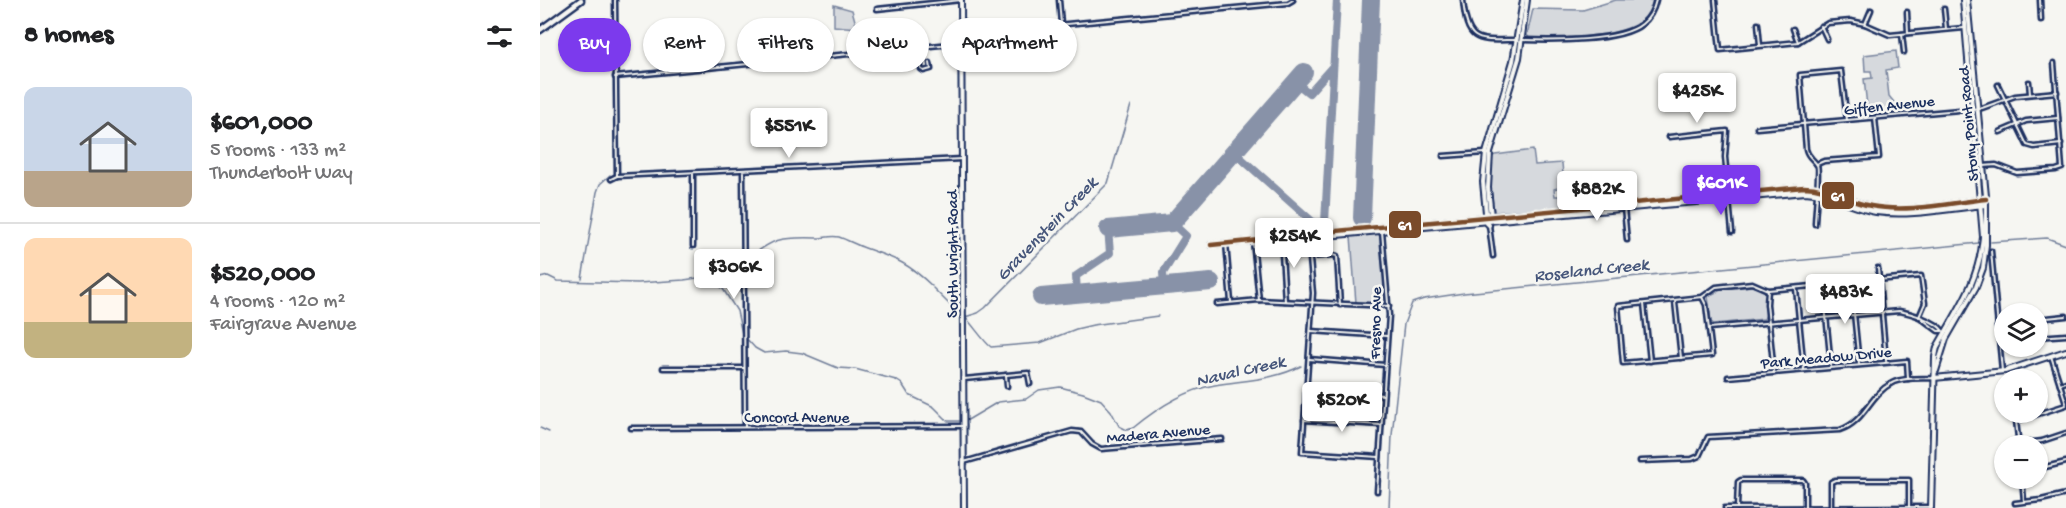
<!DOCTYPE html>
<html lang="en">
<head>
<meta charset="utf-8">
<style>
  body { margin:0; font-family:"Gochi Hand",sans-serif; background:#f6f6f6; color:#202124; height:100vh; display:flex; flex-direction:column; font-size:22px; white-space:nowrap }
  * { box-sizing:border-box; margin:0 }
  p { font-size:20px; color:#757577 }
  .icon { flex:none; width:33px; height:33px; fill:none; stroke:currentColor; stroke-width:2; stroke-linecap:round; stroke-linejoin:round }
  .map { position:relative; flex:1; overflow:hidden }
  .panel { display:flex; flex-direction:column; background:#fff; width:540px }
  .panel>* { flex:none }
  .top-card { position:absolute; left:18px; top:18px; width:570px; height:54px; display:flex; gap:12px }
  .controls { position:absolute; left:1454px; top:303px; display:grid; gap:12px }
  .controls a { display:grid; place-items:center; width:54px; height:54px; border-radius:50%; background:#fff; box-shadow:0 2px 4px #0004; font-size:30px }
  .price { position:absolute; translate:-50% -51px; padding:0 14px; border-radius:6px; background:#fff; color:#222; font-size:20px; line-height:39px; filter:drop-shadow(0 2px 3px #0008) }
  .price::after { content:''; position:absolute; left:50%; top:36px; width:18px; height:14px; margin-left:-9px; background:inherit; clip-path:polygon(0 0,100% 0,50% 100%) }
  .price.current { background:#7c3aed; color:#fff }
  ul { padding:0; list-style:none }
  li { display:flex; align-items:center; gap:18px; height:150px; padding:0 24px }
  li+li { border-top:2px solid #e0e0e0 }
  li span { display:grid; place-items:center; flex:none; width:168px; height:120px; border-radius:12px; color:#555 }
  li>.icon { margin-inline-start:auto }
  span .icon { width:72px; height:72px; fill:#fffc; stroke-width:1 }
  li b { font-size:26px }
  h2 { display:flex; justify-content:space-between; align-items:center; height:72px; padding:0 24px; font-size:26px }
  .tag { padding:0 21px; border-radius:27px; background:#fff; box-shadow:0 2px 4px #0004; font-size:21px; line-height:54px }
  .tag.current { background:#7c3aed; color:#fff }
  main { display:flex; flex:1; min-height:0 }
  .map>svg:first-child { display:block }
  .green { fill:#d6d9dd; stroke:#78849e; stroke-width:1.5 }
  .lines { fill:none; stroke-linecap:round; stroke-linejoin:round }
  .stream { stroke:#717e99; stroke-width:1.5 }
  .taxiway { stroke:#8892a8; stroke-width:8 }
  .runway { stroke:#8892a8; stroke-width:18 }
  .street-casing { stroke:#1b2f5e; stroke-width:7 }
  .secondary-casing { stroke:#1b2f5e; stroke-width:8 }
  .primary-casing { stroke:#1b2f5e; stroke-width:9 }
  .street { stroke:#f6f6f2; stroke-width:2 }
  .secondary { stroke:#f6f6f2; stroke-width:4 }
  .primary { stroke:#f6f6f2; stroke-width:4.5 }
  .bus-1-casing { stroke:#f6f6f2; stroke-width:9 }
  .bus-1 { stroke:#7a4b2a; stroke-width:4.5 }
  .labels { text-anchor:middle; stroke-width:5; stroke-linejoin:round; paint-order:stroke }
  .street-label { font-size:16px; fill:#1b2f5e; stroke:#f6f6f2 }
  .water-label { font-size:18px; font-style:italic; fill:#46567b; stroke:#f6f6f2 }
  .line-badge { stroke:#f6f6f2; stroke-width:2 }
  .badge-label { font-size:16px; text-anchor:middle; font-weight:bold; fill:#fff }
</style>
</head>
<body>
<main>
<section class="panel">
<h2>8 homes<svg class="icon" aria-label="filters" viewBox="0 0 24 24"><path d="M4 7h16M4 17h16"/><circle cx="9" cy="7" r="2"/><circle cx="15" cy="17" r="2"/></svg></h2>
<ul>
<li><span style="background:linear-gradient(#c9d6e8 70%,#b9a48a 0)"><svg class="icon" aria-label="home" viewBox="0 0 24 24"><path d="M3 11l9-7 9 7M6 9v11h12V9"/></svg></span><div><b>$601,000</b><p>5 rooms · 133 m²</p><p>Thunderbolt Way</p></div></li>
<li><span style="background:linear-gradient(#ffd9b3 70%,#c2b280 0)"><svg class="icon" aria-label="home" viewBox="0 0 24 24"><path d="M3 11l9-7 9 7M6 9v11h12V9"/></svg></span><div><b>$520,000</b><p>4 rooms · 120 m²</p><p>Fairgrave Avenue</p></div></li>
</ul>
</section>
<div class="map">
<svg width="1526" height="508" viewBox="0 0 1526 508">
  <rect width="100%" height="100%" fill="#f6f6f2"/>
  <filter id="ink" filterUnits="userSpaceOnUse"><feTurbulence type="fractalNoise" baseFrequency=".0167" numOctaves="2"/><feDisplacementMap in="SourceGraphic" scale="12" xChannelSelector="R" yChannelSelector="G"/><feConvolveMatrix kernelMatrix="1 2 1 2 8 2 1 2 1" color-interpolation-filters="sRGB"/></filter>
  <g filter="url(#ink)">
    <!-- green -->
    <g class="green">
      <path d="M1076 0H1113C1111 8 1108 15 1102 20 1080 39 1017 38 989 38L987 35 993 9 1043 10Z"/>
      <polygon points="294,5 312,10 317,28 294,26"/>
      <polygon points="1356,51 1358,68 1346,70 1349,96 1361,111 1328,115 1324,79 1332,78 1331,71 1325,71 1324,55"/>
      <polygon points="993,150 995,165 1022,163 1024,186 1014,189 1015,196 1024,196 1025,204 1020,207 954,212 950,182 952,157 955,155"/>
      <polygon points="837,233 840,236 846,304 844,305 816,303 811,236"/>
      <polygon points="1212,286 1224,290 1227,293 1227,312 1224,319 1174,324 1171,322 1168,296 1183,289"/>
    </g>
    <g class="lines">
      <!-- stream -->
      <g class="stream">
        <path d="M591 105 568 183 445 308 438 313 425 317C433 325 444 342 451 347L500 343 536 329 553 325 618 316"/>
        <polyline points="1451,242 1507,238 1526,245"/>
        <path d="M205 261C233 238 240 237 276 238 284 238 292 235 299 237 308 240 316 245 325 248 356 259 367 262 392 286"/>
        <polyline points="0,278 8,276 18,281 98,283 144,280 171,276 202,261"/>
        <polyline points="170,278 183,289 197,311 202,334"/>
        <polyline points="42,279 57,192 60,184 70,175"/>
        <polyline points="393,288 412,307 420,306 420,315"/>
        <polyline points="206,338 215,348 224,353 246,351 262,353 298,368 315,369 356,380 362,384 369,395 394,407 408,421 421,421"/>
        <path d="M426 421 458 402 486 399 499 390 520 387 543 393 561 400 571 411 579 426 587 430 593 428C616 409 644 390 675 385 704 380 734 380 761 366"/>
        <polyline points="0,428 9,432"/>
        <polyline points="849,508 852,435 864,324 872,303 884,299 924,293 1439,243"/>
      </g>
      <!-- taxiway -->
      <g class="taxiway">
        <polyline points="755,82 769,93 793,66"/>
        <polyline points="694,152 774,223 785,222 797,0"/>
        <polyline points="624,286 623,273 646,236 632,223"/>
        <polyline points="537,294 536,276 570,253 568,229"/>
      </g>
      <!-- runway -->
      <g class="runway">
        <polyline points="822,218 831,0"/>
        <polyline points="568,229 632,223 764,72"/>
        <polyline points="501,297 671,282"/>
      </g>
      <!-- street casing -->
      <g class="street-casing">
        <g id="street">
          <polyline points="519,0 521,24"/>
          <path d="M923 0C927 45 938 40 977 40"/>
          <polyline points="1175,0 1180,50 1258,42 1288,23 1311,21 1325,24 1350,35 1424,28"/>
          <polyline points="1500,0 1501,20"/>
          <polyline points="337,9 421,0"/>
          <polyline points="1404,9 1406,29"/>
          <polyline points="1367,12 1368,33"/>
          <polyline points="1218,24 1220,45"/>
          <polyline points="1325,24 1331,10"/>
          <polyline points="1281,26 1287,39"/>
          <polyline points="1253,29 1258,42"/>
          <polyline points="422,34 748,3 753,0"/>
          <polyline points="1362,34 1364,52"/>
          <path d="M983 40C1010 41 1081 42 1102 24 1110 18 1114 9 1116 0"/>
          <polyline points="387,46 381,57 381,69 384,71 391,69 390,63"/>
          <polyline points="75,77 421,43"/>
          <polyline points="1489,82 1490,94"/>
          <polyline points="1458,85 1487,145 1494,147 1521,144"/>
          <polyline points="1217,128 1442,108 1475,96 1517,92"/>
          <polyline points="1460,132 1486,121 1518,118"/>
          <polyline points="1129,137 1187,131 1185,157 1192,232"/>
          <polyline points="903,156 945,153"/>
          <polyline points="1277,164 1284,161 1339,157 1335,118"/>
          <polyline points="1443,166 1456,165 1477,173 1516,170 1522,168 1514,63"/>
          <polyline points="203,172 205,427"/>
          <polyline points="153,174 153,246"/>
          <polyline points="77,176 422,159"/>
          <polyline points="71,179 77,176 75,0"/>
          <polyline points="1084,208 1087,240"/>
          <path d="M1275 224C1275 215 1280 168 1277 165 1273 158 1268 158 1266 149L1260 75 1301 71 1307 120"/>
          <polyline points="949,225 953,256"/>
          <polyline points="768,236 773,293 762,452 839,457"/>
          <polyline points="741,238 745,301"/>
          <polyline points="713,241 719,300"/>
          <polyline points="686,243 691,302"/>
          <polyline points="1451,251 1462,371"/>
          <polyline points="770,257 793,255 797,256 800,305"/>
          <polyline points="1338,268 1346,361"/>
          <polyline points="1311,283 1319,364"/>
          <polyline points="1283,285 1291,366"/>
          <polyline points="1256,289 1264,370"/>
          <polyline points="1228,290 1227,304 1234,373"/>
          <polyline points="1162,297 1166,305 1172,355 1083,363 1078,306 1162,297 1176,287 1212,283 1228,290 1381,276 1385,303 1379,317"/>
          <polyline points="1135,302 1141,358"/>
          <polyline points="677,304 719,300 849,306"/>
          <polyline points="1104,304 1110,361"/>
          <polyline points="1382,319 1398,331 1402,331"/>
          <polyline points="1497,319 1526,316"/>
          <polyline points="1457,327 1464,328"/>
          <path d="M1169 328 1359 311C1371 313 1396 321 1403 331"/>
          <polyline points="771,331 847,336"/>
          <polyline points="1497,337 1526,335"/>
          <polyline points="1511,356 1526,403"/>
          <polyline points="769,359 845,365"/>
          <polyline points="123,368 204,368"/>
          <polyline points="466,375 467,386"/>
          <polyline points="1188,377 1367,361 1368,379"/>
          <polyline points="424,379 488,373 490,384"/>
          <polyline points="1520,384 1526,382"/>
          <polyline points="767,389 843,395"/>
          <polyline points="764,420 841,425"/>
          <polyline points="91,428 424,426"/>
          <polyline points="1468,445 1502,441 1526,433"/>
          <polyline points="1479,446 1476,421 1526,405"/>
          <path d="M1100 461 1152 459 1159 456 1168 437 1300 430C1325 422 1329 395 1352 383 1363 377 1381 379 1394 378"/>
          <polyline points="424,462 532,431 541,432 552,444 561,449 682,439"/>
          <polyline points="1497,469 1526,462"/>
          <polyline points="1482,478 1484,501"/>
          <polyline points="837,491 849,315 842,231"/>
          <polyline points="1475,503 1501,500 1526,494"/>
          <polyline points="1185,508 1391,507"/>
          <polyline points="1197,508 1198,482 1201,480 1263,480 1265,483 1265,507"/>
          <polyline points="1291,508 1291,482 1295,480 1369,480 1369,507"/>
        </g>
      </g>
      <!-- secondary casing -->
      <g class="secondary-casing">
        <g id="secondary">
          <polyline points="421,0 424,508"/>
          <polyline points="951,216 948,188 950,153 979,58 987,0"/>
          <polyline points="949,225 947,223 943,182 946,153 973,61 983,0"/>
          <path d="M769 236 775 237 1265 192C1290 193 1311 208 1336 212 1371 217 1410 208 1446 205"/>
          <path d="M671 245 768 235 775 233 1264 187C1289 187 1307 202 1331 206 1368 213 1409 203 1446 199"/>
          <polyline points="1396,371 1406,339 1436,287 1443,268 1446,245 1446,196 1427,0"/>
          <polyline points="1394,378 1465,371 1526,351"/>
          <path d="M1391 508 1395 357 1397 347C1418 309 1439 282 1443 237L1423 0"/>
        </g>
      </g>
      <!-- primary casing -->
      <g class="primary-casing">
        <polyline id="primary" points="0,30 41,0"/>
      </g>
      <!-- street -->
      <use href="#street" class="street"/>
      <!-- secondary -->
      <use href="#secondary" class="secondary"/>
      <!-- primary -->
      <use href="#primary" class="primary"/>
      <!-- bus-1 casing -->
      <g class="bus-1-casing">
        <path id="bus-1" d="M671 245 768 235 775 233 1264 187C1289 187 1307 202 1331 206 1368 213 1409 203 1446 199"/>
      </g>
      <!-- bus-1 -->
      <use href="#bus-1" class="bus-1"/>
    </g>
  </g>
  <g class="labels">
    <!-- street labels -->
    <g class="street-label">
      <text transform="translate(1349 104) rotate(-6)" y="6">Giffen Avenue</text>
      <text transform="translate(1427 124) rotate(-95)" y="6">Stony Point Road</text>
      <text transform="translate(411 254) rotate(-90)" y="6">South Wright Road</text>
      <text transform="translate(834 323) rotate(-89)" y="6">Fresno Ave</text>
      <text transform="translate(1286 356) rotate(-5)" y="6">Park Meadow Drive</text>
      <text x="257" y="422">Concord Avenue</text>
      <text transform="translate(618 432) rotate(-5)" y="6">Madera Avenue</text>
    </g>
    <!-- water labels -->
    <g class="water-label">
      <text transform="translate(506 228) rotate(-46)" y="6">Gravenstein Creek</text>
      <text transform="translate(1051 269) rotate(-6)" y="6">Roseland Creek</text>
      <text transform="translate(700 370) rotate(-13)" y="6">Naval Creek</text>
    </g>
  </g>
  <g class="line-badge">
    <rect x="1281" y="181" width="34" height="29" rx="6" fill="#7a4b2a"/>
    <rect x="848" y="210" width="34" height="29" rx="6" fill="#7a4b2a"/>
  </g>
  <g class="badge-label">
    <text x="1298" y="201">61</text>
    <text x="865" y="230">61</text>
  </g>
</svg>
<div class="controls">
<a><svg class="icon" aria-label="layers" viewBox="0 0 24 24"><path d="M12 4l9 5-9 5-9-5zM3 14l9 5 9-5"/></svg></a>
<a>+</a>
<a>−</a>
</div>
<b class="price" style="left:1157px;top:124px">$425K</b>
<b class="price" style="left:249px;top:159px">$551K</b>
<b class="price current" style="left:1181px;top:216px">$601K</b>
<b class="price" style="left:1057px;top:222px">$882K</b>
<b class="price" style="left:754px;top:269px">$254K</b>
<b class="price" style="left:194px;top:300px">$306K</b>
<b class="price" style="left:1305px;top:325px">$483K</b>
<b class="price" style="left:802px;top:433px">$520K</b>
<div class="top-card">
<a class="tag current">Buy</a>
<a class="tag">Rent</a>
<a class="tag">Filters</a>
<a class="tag">New</a>
<a class="tag">Apartment</a>
</div>
</div>
</main>
</body>
</html>
